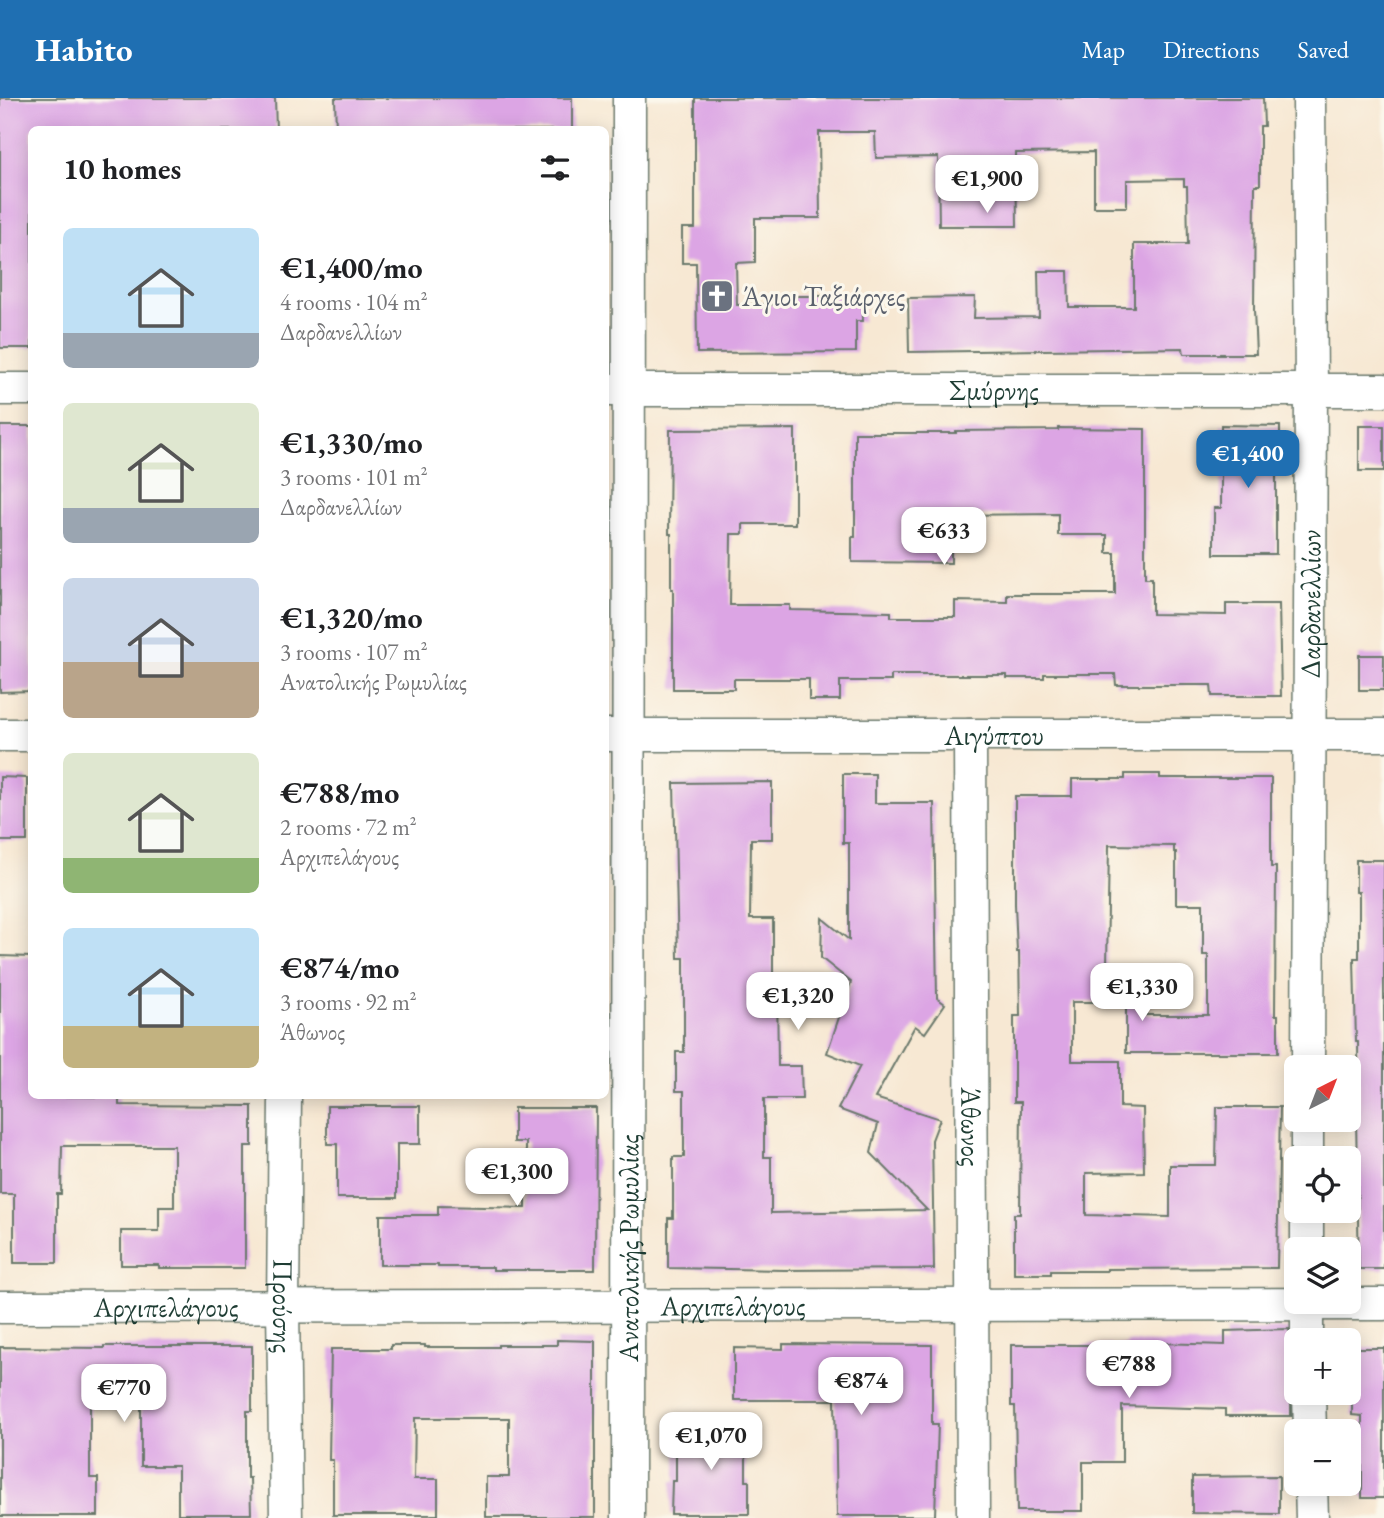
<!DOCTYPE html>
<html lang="en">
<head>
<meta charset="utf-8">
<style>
  body { margin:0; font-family:"EB Garamond",serif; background:#f2f2f2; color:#202124; height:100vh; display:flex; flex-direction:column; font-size:26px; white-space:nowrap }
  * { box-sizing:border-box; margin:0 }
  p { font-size:23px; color:#757577 }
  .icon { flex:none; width:38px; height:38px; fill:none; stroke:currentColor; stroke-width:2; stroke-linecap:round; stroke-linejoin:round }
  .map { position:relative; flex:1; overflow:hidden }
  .drawer { position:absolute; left:28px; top:28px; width:581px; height:973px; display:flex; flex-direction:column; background:#fff; border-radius:10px; box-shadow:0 4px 18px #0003 }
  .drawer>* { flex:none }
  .needle { width:46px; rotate:42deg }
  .fabs { position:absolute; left:1284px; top:957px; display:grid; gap:14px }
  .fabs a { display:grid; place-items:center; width:77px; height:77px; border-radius:10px; background:#fff; box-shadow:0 4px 18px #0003; font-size:35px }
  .price { position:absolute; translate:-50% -60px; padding:0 16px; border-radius:14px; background:#fff; color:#222; font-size:23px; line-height:46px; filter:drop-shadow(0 2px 4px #0008) }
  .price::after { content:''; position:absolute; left:50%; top:42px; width:21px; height:16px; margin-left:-10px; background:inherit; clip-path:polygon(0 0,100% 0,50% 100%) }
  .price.current { background:#1f6fb2; color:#fff }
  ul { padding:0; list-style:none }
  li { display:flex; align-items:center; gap:21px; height:175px; padding:0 35px }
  li span { display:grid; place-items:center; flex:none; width:196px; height:140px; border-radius:10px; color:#555 }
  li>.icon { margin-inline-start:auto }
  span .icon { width:84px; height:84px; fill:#fffc; stroke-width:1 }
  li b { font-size:30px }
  h2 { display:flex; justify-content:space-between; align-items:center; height:84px; padding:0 35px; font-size:30px }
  header { display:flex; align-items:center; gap:42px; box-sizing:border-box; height:98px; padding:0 35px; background:#1f6fb2; color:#fff }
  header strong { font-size:33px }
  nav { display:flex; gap:38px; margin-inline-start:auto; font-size:24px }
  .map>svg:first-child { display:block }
  .building { fill:#dca5e4 }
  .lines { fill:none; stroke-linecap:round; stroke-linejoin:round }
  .street-casing { stroke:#6b796c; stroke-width:35 }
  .street { stroke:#fff; stroke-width:32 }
  .labels { text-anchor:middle; stroke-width:6; stroke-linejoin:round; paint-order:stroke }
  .worship-label { font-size:28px; fill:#5b616d; stroke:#fbf7ec; text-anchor:start }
  .street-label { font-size:28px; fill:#1f3d34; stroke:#fbf7ec }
</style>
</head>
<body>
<header>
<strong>Habito</strong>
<nav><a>Map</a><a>Directions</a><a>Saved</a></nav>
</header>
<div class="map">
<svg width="1384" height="1420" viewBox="0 0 1384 1420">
  <rect width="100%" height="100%" fill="#fbf7ec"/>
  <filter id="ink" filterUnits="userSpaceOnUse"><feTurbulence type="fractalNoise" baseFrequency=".0143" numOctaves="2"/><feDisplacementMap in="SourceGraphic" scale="14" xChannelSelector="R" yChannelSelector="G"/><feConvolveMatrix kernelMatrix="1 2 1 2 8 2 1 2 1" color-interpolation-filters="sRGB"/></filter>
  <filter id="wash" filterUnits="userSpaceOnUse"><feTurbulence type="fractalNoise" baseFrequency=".00686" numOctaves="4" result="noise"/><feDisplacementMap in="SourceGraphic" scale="28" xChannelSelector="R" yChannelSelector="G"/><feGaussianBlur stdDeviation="1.57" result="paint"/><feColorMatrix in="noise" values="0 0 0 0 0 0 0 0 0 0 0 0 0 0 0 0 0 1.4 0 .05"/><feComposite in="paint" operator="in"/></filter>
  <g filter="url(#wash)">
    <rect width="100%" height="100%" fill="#f7e8d3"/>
    <g id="blocks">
      <!-- building -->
      <g class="building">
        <polygon points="0,0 275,0 276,32 32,32 32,250 0,250"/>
        <polygon points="335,0 572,0 572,32 336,32"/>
        <polygon points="695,0 1263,0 1264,28 1260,28 1260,87 1255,87 1254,212 1256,256 1184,256 1183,250 909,254 908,200 975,199 974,220 1039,219 1038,173 1068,173 1069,209 1134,209 1134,146 1188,146 1187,88 1184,88 1184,81 1127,82 1127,109 1094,109 1094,54 1016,55 1017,128 939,128 938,59 876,60 875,34 819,34 820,120 755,120 755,164 736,165 737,207 793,206 793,198 862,198 863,223 856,223 856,254 697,255 696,165 682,165 682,130 695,130"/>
        <polygon points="1221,327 1280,328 1280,375 1276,375 1276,456 1214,456 1214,410 1221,410"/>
        <polygon points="0,328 32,328 32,593 0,594"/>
        <rect x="1359" y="328" width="25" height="45"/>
        <polygon points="1058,330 1145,331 1145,480 1152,480 1152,516 1226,517 1226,506 1279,506 1281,598 1212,598 1211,587 1116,587 1115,576 1044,576 1044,580 1007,580 1007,577 891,577 891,583 840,583 840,602 809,602 809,581 734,581 734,591 673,591 673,491 671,491 671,436 669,436 670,332 795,331 795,426 743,426 743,436 731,436 730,507 790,507 790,512 891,514 891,519 955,519 955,503 1007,504 1007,496 1115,496 1115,455 1107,455 1107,437 1058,437 1058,416 951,417 951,465 852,464 852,439 855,439 855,335 956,335 956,333 1058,332"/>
        <rect x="1359" y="557" width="25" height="35"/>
        <polygon points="843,676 875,676 875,705 934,705 937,900 945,906 925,935 915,928 875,1000 940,1021 932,1042 934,1171 785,1172 668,1170 668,1120 673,1120 673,1059 684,1059 684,993 676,993 676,954 684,954 684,860 678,860 674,685 772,684 772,741 751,741 750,821 773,821 773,887 777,887 778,968 801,968 802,1001 764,1001 764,1059 771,1059 771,1115 927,1112 871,1055 878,1026 838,1011 860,968 827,955 851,884 821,860 822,820 849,842 849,745 843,745"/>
        <polygon points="1125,676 1160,676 1160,680 1271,680 1271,769 1276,769 1275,917 1278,917 1278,955 1126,955 1126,909 1146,909 1146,917 1208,917 1208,857 1203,857 1203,806 1176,806 1176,754 1174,754 1174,748 1109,747 1107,868 1124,868 1124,904 1072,904 1072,963 1120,963 1120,1009 1143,1010 1144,1074 1086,1075 1086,1117 1170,1119 1170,1067 1216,1067 1217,1009 1280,1009 1277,1170 1107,1171 1107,1173 1051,1173 1051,1176 1014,1176 1014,1116 1020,1116 1021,1004 1014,1004 1014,918 1020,918 1019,854 1017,854 1015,806 1015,698 1072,698 1072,681 1125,681"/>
        <polygon points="0,679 27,680 27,743 0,743"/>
        <polygon points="1356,762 1384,762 1384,1171 1359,1171 1356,1021 1359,1021 1358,944 1356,944 1354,860 1359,860 1359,794 1356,794"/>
        <polygon points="0,858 32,859 32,998 119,999 119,1007 252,1008 252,1048 245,1048 245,1170 159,1170 159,1167 121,1167 121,1133 159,1133 159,1109 174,1109 174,1048 62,1048 61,1096 57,1096 57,1165 14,1165 14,1096 0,1096"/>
        <polygon points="327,1008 420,1008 420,1046 397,1046 397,1100 337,1100 337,1046 327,1046"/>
        <polygon points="514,1010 596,1010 595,1172 493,1172 493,1169 438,1169 438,1167 380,1167 380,1117 438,1117 438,1108 526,1110 526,1044 514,1044"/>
        <polygon points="1289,1231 1291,1251 1296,1256 1296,1282 1291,1295 1291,1318 1225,1318 1225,1311 1122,1308 1122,1364 1083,1364 1083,1413 1017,1413 1015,1308 1011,1308 1011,1247 1126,1247 1126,1244 1225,1247 1225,1233"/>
        <polygon points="557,1242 595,1243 595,1419 486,1419 486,1379 509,1379 509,1320 415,1320 414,1381 438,1381 438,1417 333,1417 333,1362 329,1362 331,1251 391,1251 391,1247 425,1247 425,1249 498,1249 498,1247 557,1247"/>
        <polygon points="783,1246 932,1247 932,1326 938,1326 935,1418 837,1418 835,1302 734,1302 734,1250 783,1251"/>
        <polygon points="104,1248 252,1248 252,1313 247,1313 247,1380 250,1380 251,1416 178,1416 178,1368 141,1368 141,1303 90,1303 90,1380 98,1380 98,1418 0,1418 0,1249 104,1250"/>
        <polygon points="1352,1250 1384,1250 1384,1400 1362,1400 1362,1318 1352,1317"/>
        <polygon points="676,1330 746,1330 746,1383 749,1383 749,1416 671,1416 672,1383 676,1383"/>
        <polygon points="1279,1378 1279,1416 1192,1415 1192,1379"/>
      </g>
    </g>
  </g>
  <g filter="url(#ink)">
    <use href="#blocks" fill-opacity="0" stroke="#6b796c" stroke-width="2"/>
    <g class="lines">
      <!-- street casing -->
      <g class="street-casing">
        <g id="street">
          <polyline points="0,291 32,291"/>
          <path id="s1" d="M606 292H1384"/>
          <polyline points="0,637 32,637"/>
          <path id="s2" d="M606 637H1384"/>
          <path id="s3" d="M970 637 973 1420"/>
          <path id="s4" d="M1308 970 1311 292 1309 0"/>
          <path id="s5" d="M285 998 283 1209 286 1420"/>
          <polyline points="1307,1060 1307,1022"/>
          <polyline points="1307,1152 1307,1113"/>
          <polyline points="1307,1204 1307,1242"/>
          <path id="s6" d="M0 1209 1384 1206"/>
          <polyline points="1309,1295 1310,1334"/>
          <polyline points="1311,1386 1312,1420"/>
          <path id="s7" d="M628 1420 629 0"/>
        </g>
      </g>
      <!-- street -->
      <use href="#street" class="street"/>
    </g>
  </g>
  <!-- icons -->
  <defs>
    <g id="church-square" transform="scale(1.75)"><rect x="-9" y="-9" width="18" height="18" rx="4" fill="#6b7280" stroke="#fbf7ec"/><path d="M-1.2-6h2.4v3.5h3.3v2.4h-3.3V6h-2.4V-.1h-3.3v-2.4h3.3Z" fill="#fff"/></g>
  </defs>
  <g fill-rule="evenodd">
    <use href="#church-square" x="717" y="198"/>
  </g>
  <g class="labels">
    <!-- worship labels -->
    <g class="worship-label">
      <text x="742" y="208">Άγιοι Ταξιάρχες</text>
    </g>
    <!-- street labels -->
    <g class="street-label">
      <text dy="10" stroke="none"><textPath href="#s1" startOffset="388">Σμύρνης</textPath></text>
      <text dy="10" stroke="none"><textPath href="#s4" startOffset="464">Δαρδανελλίων</textPath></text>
      <text dy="10" stroke="none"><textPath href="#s2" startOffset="388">Αιγύπτου</textPath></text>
      <text dy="10" stroke="none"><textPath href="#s3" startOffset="392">Άθωνος</textPath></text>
      <text dy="10" stroke="none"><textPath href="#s7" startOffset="270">Ανατολικής Ρωμυλίας</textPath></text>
      <text dy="10" stroke="none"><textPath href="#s6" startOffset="733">Αρχιπελάγους</textPath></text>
      <text dy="10" stroke="none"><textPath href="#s6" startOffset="166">Αρχιπελάγους</textPath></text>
      <text dy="10" stroke="none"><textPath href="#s5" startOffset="210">Προύσης</textPath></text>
    </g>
  </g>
</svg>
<div class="fabs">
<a><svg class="needle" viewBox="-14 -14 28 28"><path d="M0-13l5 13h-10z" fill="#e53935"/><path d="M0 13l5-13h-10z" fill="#757577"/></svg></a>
<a><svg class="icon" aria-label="locate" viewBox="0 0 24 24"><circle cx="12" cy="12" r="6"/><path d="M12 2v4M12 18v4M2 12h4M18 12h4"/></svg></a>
<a><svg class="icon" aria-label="layers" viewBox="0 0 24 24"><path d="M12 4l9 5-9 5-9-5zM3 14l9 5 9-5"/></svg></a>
<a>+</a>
<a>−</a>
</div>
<b class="price" style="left:987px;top:117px">€1,900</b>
<b class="price current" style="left:1248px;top:392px">€1,400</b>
<b class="price" style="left:944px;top:469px">€633</b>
<b class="price" style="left:1142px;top:925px">€1,330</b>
<b class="price" style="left:798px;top:934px">€1,320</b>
<b class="price" style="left:517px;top:1110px">€1,300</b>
<b class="price" style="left:1129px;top:1302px">€788</b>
<b class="price" style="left:861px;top:1319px">€874</b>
<b class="price" style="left:124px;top:1326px">€770</b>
<b class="price" style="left:711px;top:1374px">€1,070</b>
<section class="drawer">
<h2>10 homes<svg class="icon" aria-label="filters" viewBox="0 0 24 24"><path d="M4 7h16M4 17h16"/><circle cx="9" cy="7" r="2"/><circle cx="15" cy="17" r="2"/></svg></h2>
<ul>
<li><span style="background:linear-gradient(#bfe0f5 75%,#9aa5b1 0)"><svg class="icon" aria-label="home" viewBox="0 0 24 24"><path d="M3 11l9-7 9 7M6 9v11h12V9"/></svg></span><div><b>€1,400/mo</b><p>4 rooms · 104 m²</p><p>Δαρδανελλίων</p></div></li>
<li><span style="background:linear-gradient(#dfe7d0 75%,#9aa5b1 0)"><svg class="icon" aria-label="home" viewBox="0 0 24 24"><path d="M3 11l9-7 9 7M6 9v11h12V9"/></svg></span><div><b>€1,330/mo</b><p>3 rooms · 101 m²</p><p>Δαρδανελλίων</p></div></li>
<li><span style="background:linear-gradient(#c9d6e8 60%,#b9a48a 0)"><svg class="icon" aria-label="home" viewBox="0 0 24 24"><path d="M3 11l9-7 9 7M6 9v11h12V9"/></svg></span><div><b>€1,320/mo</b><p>3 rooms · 107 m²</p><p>Ανατολικής Ρωμυλίας</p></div></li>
<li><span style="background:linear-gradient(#dfe7d0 75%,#8fb573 0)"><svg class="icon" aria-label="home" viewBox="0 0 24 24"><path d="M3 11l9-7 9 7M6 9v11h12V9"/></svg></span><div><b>€788/mo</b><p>2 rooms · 72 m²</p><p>Αρχιπελάγους</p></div></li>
<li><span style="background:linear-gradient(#bfe0f5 70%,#c2b280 0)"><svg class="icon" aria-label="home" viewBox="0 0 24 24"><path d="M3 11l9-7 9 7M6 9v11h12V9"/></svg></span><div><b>€874/mo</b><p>3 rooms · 92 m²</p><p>Άθωνος</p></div></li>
</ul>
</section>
</div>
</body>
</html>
